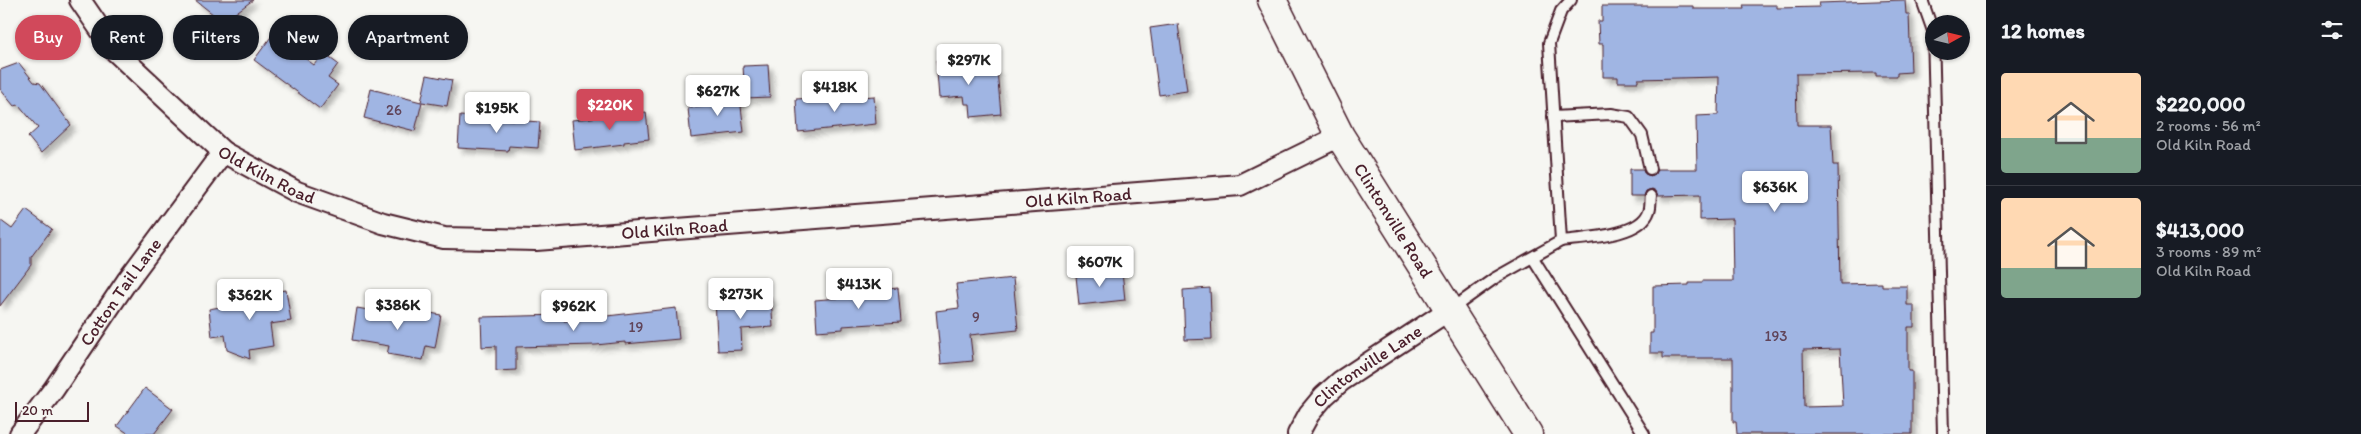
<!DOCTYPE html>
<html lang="en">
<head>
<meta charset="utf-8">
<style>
  body { margin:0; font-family:Itim,sans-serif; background:#242831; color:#f1f3f6; height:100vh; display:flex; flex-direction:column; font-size:19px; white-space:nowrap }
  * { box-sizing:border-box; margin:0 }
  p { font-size:16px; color:#9ea1a6 }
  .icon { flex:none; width:28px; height:28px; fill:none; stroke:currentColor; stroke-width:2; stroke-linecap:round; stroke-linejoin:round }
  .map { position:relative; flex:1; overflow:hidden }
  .details { display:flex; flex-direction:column; background:#171b24; width:375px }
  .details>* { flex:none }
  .guide { position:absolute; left:15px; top:15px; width:475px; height:45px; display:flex; gap:10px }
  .needle { width:32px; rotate:82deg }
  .buttons { position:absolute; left:1925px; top:15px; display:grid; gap:10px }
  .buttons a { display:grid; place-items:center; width:45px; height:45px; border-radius:50%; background:#171b24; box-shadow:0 1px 4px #0004; font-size:25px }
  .scale { position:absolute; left:15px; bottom:12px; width:74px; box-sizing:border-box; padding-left:5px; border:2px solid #4a1f2b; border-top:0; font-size:14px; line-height:18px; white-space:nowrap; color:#4a1f2b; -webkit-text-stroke:4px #f6f6f2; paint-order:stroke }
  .price { position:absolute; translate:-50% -42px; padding:0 11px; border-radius:5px; background:#fff; color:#222; font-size:16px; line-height:32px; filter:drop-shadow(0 1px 2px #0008) }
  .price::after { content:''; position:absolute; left:50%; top:30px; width:15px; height:11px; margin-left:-8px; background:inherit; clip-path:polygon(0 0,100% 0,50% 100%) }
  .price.selected { background:#d1495b; color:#fff }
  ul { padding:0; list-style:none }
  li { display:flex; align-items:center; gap:15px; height:125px; padding:0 15px }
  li+li { border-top:1px solid #363941 }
  li span { display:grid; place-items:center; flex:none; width:140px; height:100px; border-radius:5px; color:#555 }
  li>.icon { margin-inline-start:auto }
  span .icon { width:60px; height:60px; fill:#fffc; stroke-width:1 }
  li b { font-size:21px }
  h2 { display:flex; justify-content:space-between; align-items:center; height:60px; padding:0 15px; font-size:21px }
  .tag { padding:0 18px; border-radius:22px; background:#171b24; box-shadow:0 1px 4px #0004; font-size:18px; line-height:45px }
  .tag.selected { background:#d1495b; color:#fff }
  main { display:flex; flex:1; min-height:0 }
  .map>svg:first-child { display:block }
  .building { fill:#a0b5e3; stroke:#4a1f2b; fill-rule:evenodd; filter:url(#shadow) }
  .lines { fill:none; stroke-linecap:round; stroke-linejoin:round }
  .service-casing { stroke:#4a1f2b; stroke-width:14 }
  .minor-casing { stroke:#4a1f2b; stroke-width:24 }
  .secondary-casing { stroke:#4a1f2b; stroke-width:31 }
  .service { stroke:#f6f6f2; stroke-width:10 }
  .minor { stroke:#f6f6f2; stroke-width:20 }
  .secondary { stroke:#f6f6f2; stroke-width:28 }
  .labels { text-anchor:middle; stroke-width:5; stroke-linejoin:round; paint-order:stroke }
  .number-label { font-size:15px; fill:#604459 }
  .street-label { font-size:18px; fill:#4a1f2b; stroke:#f6f6f2 }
</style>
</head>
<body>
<main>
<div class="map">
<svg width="1986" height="434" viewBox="0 0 1986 434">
  <defs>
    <filter id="shadow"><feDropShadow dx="4.5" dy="4.5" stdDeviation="2.5" flood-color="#0004"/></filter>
  </defs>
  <rect width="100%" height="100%" fill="#f6f6f2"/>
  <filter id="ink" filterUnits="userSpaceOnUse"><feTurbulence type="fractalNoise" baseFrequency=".02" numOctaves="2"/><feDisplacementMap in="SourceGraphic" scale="10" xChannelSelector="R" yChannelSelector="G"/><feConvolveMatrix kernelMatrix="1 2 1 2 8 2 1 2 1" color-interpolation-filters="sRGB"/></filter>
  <g filter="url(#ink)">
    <!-- building -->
    <g class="building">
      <polygon points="195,0 253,0 223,22"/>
      <path d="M1905 0 1906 14H1909L1911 72 1897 73V76H1876V73L1796 74 1797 125H1831L1833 165H1838L1840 284 1882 283V286H1907V305H1914V327H1908V371H1912V434H1737L1736 422H1733V358H1663V353H1650V333H1653V286L1689 285V283H1702V281H1733L1732 219 1700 220V195L1658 196 1656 191 1652 189 1646 191 1644 196H1630V169H1643L1645 174 1651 176 1655 174 1657 169H1697L1696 116 1718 115 1719 77 1638 79V82H1618V77H1603V44H1599L1598 21H1602V6H1694V9H1744L1743 5H1777V8L1820 7 1819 3ZM1840 349 1843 406 1804 407 1803 350Z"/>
      <polygon points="1178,24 1187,91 1159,95 1150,28"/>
      <polygon points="273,34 314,65 323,53 338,64 328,78 338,85 320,109 254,60"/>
      <polygon points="973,57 974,72 997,70 1001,114 971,117 970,104 965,104 964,96 939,98 936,60"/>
      <polygon points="19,63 34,82 40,83 71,125 41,153 28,137 38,128 19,105 14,106 0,89 0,70"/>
      <polygon points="768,65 770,97 745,98 743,66"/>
      <polygon points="427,75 452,80 447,106 422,102 415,131 364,118 371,89 421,102"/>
      <polygon points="739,89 744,132 691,138 688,108 720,105 719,91"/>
      <polygon points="849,96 849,98 874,96 876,124 798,132 796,99"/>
      <polygon points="646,112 649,139 624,142 624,144 575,150 572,120"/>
      <polygon points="460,116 540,122 538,148 509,146 508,151 458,148"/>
      <polygon points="26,210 52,229 31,257 31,265 0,306 0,220 12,229"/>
      <polygon points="1122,271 1125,300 1079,305 1076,276"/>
      <polygon points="1013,278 1018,330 970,335 973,361 941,364 936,311 959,308 956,284"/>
      <polygon points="898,288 901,322 843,326 843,329 817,331 815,300 851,297 850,292"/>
      <polygon points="1210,288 1212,339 1185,340 1183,290"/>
      <polygon points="286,290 291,321 270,324 273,346 249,350 250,359 227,350 225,335 212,337 209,309 225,306 224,299"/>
      <polygon points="771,297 773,327 741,329 742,350 718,351 715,301"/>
      <polygon points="394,306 441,315 435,348 426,346 423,360 387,354 389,346 352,340 357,308 392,314"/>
      <polygon points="676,308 679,339 625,344 625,342 596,345 516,347 516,370 496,371 496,346 482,347 481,317 563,315 564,321"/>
      <polygon points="145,388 173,409 154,434 129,434 117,426"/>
    </g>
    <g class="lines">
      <!-- service casing -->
      <g class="service-casing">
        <g id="service">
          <polyline points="1922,0 1933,31 1943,434"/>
          <polyline points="1553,117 1611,114 1629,117 1642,135 1650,169"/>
          <path d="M1561 241C1583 238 1641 237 1649 211 1651 207 1650 200 1651 196"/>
          <polyline points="1533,258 1644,434"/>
          <polyline points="1450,310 1495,278 1561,241 1549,43 1561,11 1571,0"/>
        </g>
      </g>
      <!-- minor casing -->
      <g class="minor-casing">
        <g id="minor">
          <path id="s1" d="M80 0 115 51 223 152 297 192 383 223 444 238 536 240 1240 185 1340 136"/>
          <path id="s2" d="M20 434 54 389 127 281 223 152"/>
          <path id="s3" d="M1298 434 1309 414 1324 396 1341 381 1449 310"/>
        </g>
      </g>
      <!-- secondary casing -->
      <g class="secondary-casing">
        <g id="secondary">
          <path id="s4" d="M1272 0 1340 136 1528 434"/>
        </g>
      </g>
      <!-- service -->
      <use href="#service" class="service"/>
      <!-- minor -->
      <use href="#minor" class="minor"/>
      <!-- secondary -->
      <use href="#secondary" class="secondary"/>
    </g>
  </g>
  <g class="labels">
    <!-- number labels -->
    <g class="number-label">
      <text x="394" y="115">26</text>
      <text x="976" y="322">9</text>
      <text x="636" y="332">19</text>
      <text x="1776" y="341">193</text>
    </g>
    <!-- street labels -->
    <g class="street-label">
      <text dy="6" stroke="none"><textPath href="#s1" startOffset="259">Old Kiln Road</textPath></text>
      <text dy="6" stroke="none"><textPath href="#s1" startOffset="1084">Old Kiln Road</textPath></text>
      <text dy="6" stroke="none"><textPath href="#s4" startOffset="252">Clintonville Road</textPath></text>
      <text dy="6" stroke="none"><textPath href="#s1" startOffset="679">Old Kiln Road</textPath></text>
      <text dy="6" stroke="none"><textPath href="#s2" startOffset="174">Cotton Tail Lane</textPath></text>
      <text dy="6" stroke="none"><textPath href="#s3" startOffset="99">Clintonville Lane</textPath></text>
    </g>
  </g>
</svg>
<div class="buttons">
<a><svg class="needle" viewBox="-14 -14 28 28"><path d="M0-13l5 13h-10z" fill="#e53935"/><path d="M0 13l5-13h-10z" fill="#9ea1a6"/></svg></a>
</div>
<div class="scale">20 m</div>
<b class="price" style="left:969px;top:86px">$297K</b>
<b class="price" style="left:835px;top:113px">$418K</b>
<b class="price" style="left:718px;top:117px">$627K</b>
<b class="price selected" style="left:610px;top:131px">$220K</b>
<b class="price" style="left:497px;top:134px">$195K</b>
<b class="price" style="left:1775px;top:213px">$636K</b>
<b class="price" style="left:1100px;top:288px">$607K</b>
<b class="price" style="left:859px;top:310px">$413K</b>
<b class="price" style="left:741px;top:320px">$273K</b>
<b class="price" style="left:250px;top:321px">$362K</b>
<b class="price" style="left:398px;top:331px">$386K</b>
<b class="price" style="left:574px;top:332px">$962K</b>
<div class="guide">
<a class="tag selected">Buy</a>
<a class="tag">Rent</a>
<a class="tag">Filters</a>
<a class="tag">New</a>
<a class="tag">Apartment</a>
</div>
</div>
<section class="details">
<h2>12 homes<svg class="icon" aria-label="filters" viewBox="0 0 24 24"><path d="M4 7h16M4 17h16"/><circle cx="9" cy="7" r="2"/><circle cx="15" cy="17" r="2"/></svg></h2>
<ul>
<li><span style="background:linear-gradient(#ffd9b3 65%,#7fa58c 0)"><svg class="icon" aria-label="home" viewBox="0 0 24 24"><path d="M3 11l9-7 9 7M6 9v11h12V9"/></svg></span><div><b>$220,000</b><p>2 rooms · 56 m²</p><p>Old Kiln Road</p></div></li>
<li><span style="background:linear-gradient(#ffd9b3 70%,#7fa58c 0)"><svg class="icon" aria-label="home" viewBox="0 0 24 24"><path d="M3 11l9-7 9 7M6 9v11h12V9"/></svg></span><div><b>$413,000</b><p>3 rooms · 89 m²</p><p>Old Kiln Road</p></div></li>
</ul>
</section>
</main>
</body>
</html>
